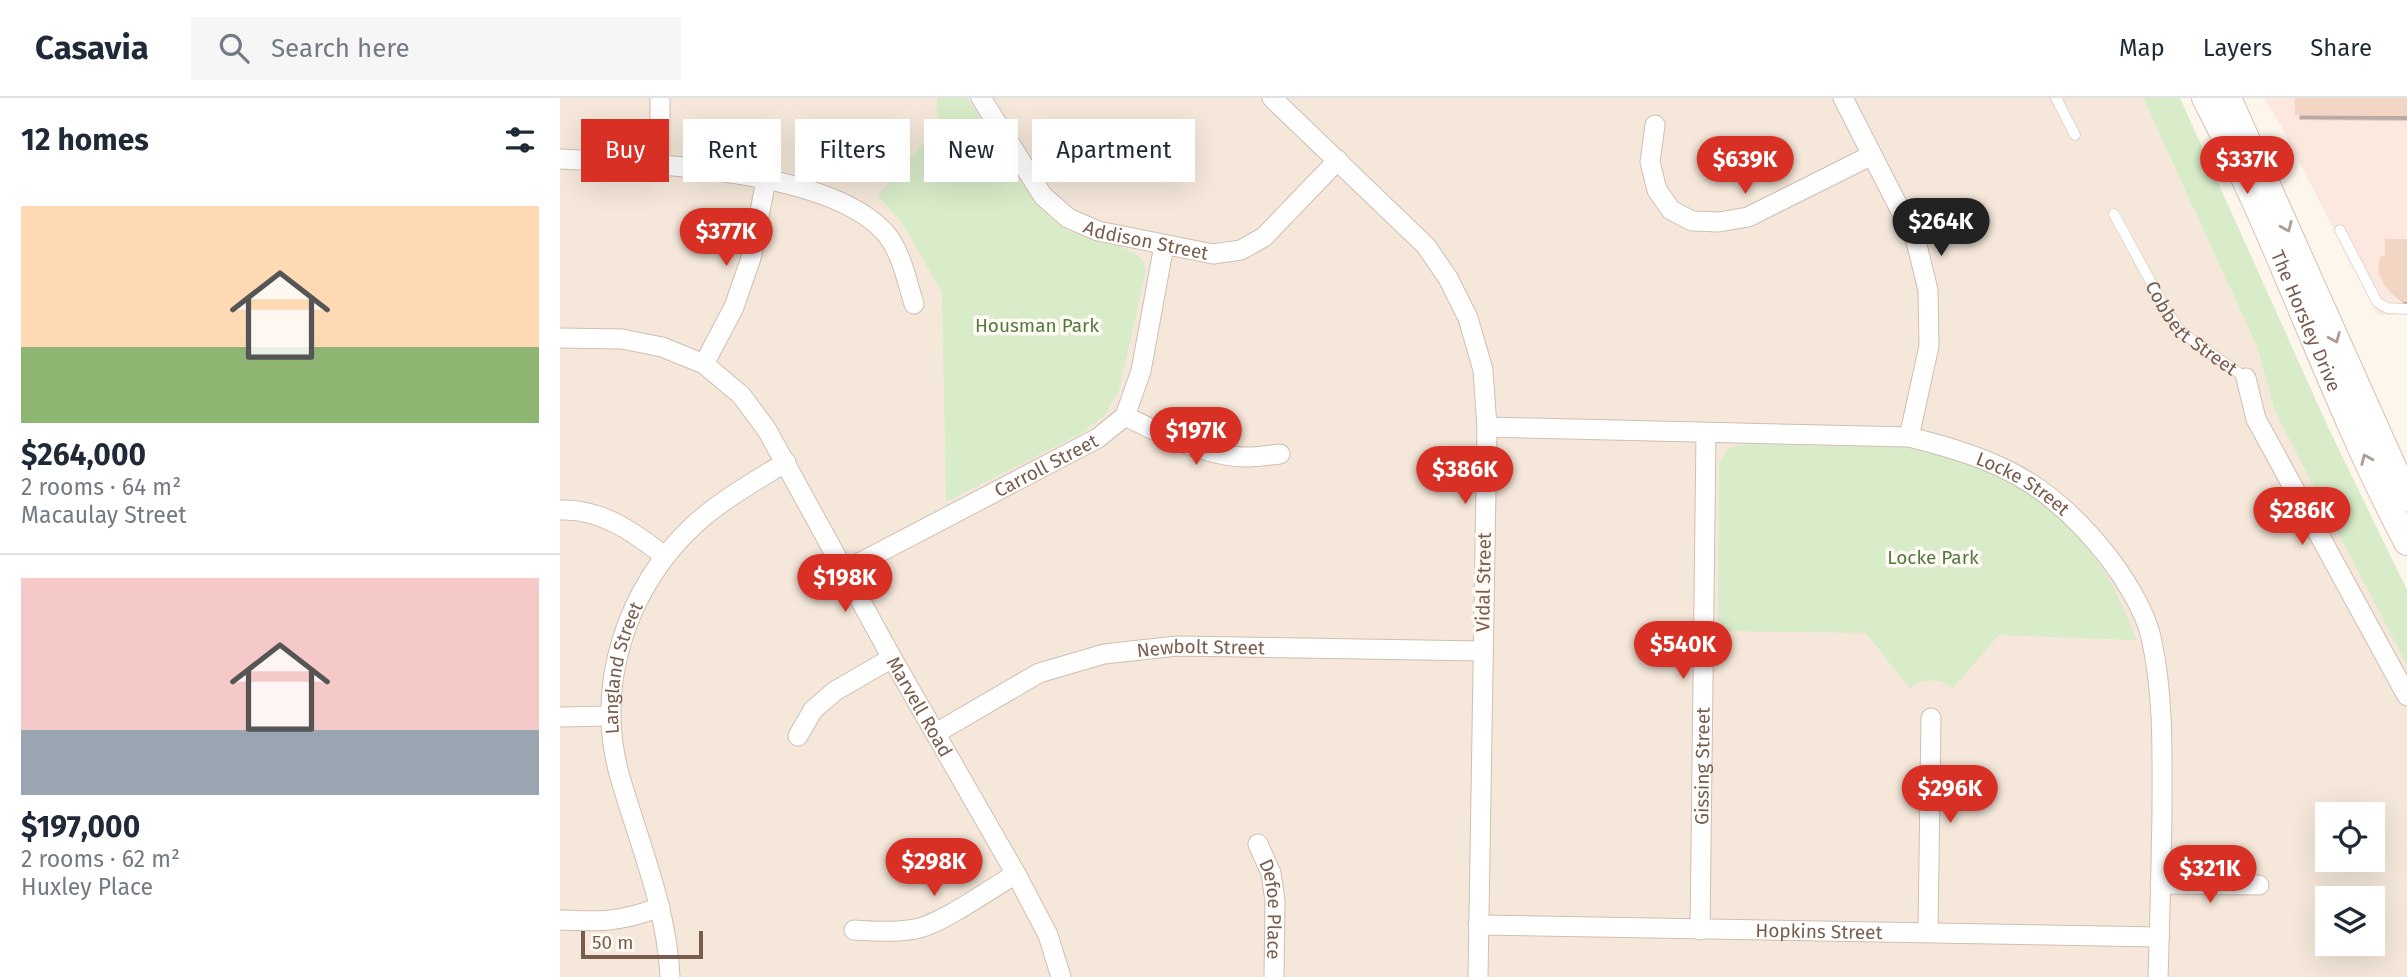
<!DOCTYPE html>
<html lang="en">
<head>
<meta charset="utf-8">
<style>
  body { margin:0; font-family:"Fira Sans",sans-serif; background:#f6f6f7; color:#1f2937; height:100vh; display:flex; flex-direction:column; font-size:26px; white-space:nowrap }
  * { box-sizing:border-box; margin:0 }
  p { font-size:23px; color:#747a83 }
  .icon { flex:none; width:38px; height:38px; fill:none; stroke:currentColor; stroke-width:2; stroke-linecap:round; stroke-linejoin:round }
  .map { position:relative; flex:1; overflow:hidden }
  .details { display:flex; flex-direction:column; background:#fff; width:560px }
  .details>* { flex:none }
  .top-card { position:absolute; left:21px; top:21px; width:665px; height:63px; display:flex; gap:14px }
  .buttons { position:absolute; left:1755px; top:704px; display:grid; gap:14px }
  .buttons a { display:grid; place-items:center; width:70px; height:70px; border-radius:0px; background:#fff; box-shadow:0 7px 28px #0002; font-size:35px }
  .scale { position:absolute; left:21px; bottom:18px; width:122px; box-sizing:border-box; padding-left:7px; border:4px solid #7a5c4d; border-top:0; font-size:19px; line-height:24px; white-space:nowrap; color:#7a5c4d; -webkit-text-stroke:5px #fffaf3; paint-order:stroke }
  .price { position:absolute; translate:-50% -60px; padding:0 16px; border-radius:24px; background:#d93025; color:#fff; font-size:23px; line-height:46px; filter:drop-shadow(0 2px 4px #0008) }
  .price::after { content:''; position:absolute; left:50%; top:42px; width:21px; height:16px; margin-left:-10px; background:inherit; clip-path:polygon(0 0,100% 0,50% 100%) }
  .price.active { background:#222; color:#fff }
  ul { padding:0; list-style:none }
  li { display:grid; align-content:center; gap:14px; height:371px; padding:0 21px }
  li+li { border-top:2px solid #e0e1e3 }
  li span { display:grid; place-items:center; height:217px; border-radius:0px; color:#555 }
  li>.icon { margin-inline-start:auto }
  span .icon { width:126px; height:126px; fill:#fffc; stroke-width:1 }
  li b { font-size:30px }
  h2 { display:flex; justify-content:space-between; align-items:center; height:84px; padding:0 21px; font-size:30px }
  .chip { padding:0 24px; border-radius:0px; background:#fff; box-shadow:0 7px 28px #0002; font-size:24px; line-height:63px }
  .chip.active { background:#d93025; color:#fff }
  header { display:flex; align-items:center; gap:42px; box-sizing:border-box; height:98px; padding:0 35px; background:#fff; border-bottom:2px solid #e0e1e3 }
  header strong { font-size:33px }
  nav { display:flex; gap:38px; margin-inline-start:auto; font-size:24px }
  .search { width:490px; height:63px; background:#f6f6f7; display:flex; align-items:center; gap:18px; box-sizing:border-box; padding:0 24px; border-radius:0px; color:#747a83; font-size:26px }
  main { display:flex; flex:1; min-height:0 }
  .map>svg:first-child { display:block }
  .residential { fill:#f5e8da; fill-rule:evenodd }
  .commercial { fill:#fde8e0 }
  .green { fill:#d8ecc9 }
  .building { fill:#f3d5c3; filter:url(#shadow) }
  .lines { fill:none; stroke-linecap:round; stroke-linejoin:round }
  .lane-casing { stroke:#d1beb0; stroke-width:11 }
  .street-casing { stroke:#d1beb0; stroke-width:21 }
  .secondary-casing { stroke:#d6c0b0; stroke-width:28 }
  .lane { stroke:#fff; stroke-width:10 }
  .street { stroke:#fff; stroke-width:19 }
  .secondary { stroke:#fff; stroke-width:26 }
  .oneway { stroke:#af9d94 }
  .labels { text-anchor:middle; stroke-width:7; stroke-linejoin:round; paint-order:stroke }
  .street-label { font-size:19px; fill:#7a5c4d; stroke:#fffaf3 }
  .park-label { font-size:19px; fill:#537a41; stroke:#fffaf3 }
</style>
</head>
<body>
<header>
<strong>Casavia</strong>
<div class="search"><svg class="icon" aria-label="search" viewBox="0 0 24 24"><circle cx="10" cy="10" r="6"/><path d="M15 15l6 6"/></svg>Search here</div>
<nav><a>Map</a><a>Layers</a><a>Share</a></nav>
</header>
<main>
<section class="details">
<h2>12 homes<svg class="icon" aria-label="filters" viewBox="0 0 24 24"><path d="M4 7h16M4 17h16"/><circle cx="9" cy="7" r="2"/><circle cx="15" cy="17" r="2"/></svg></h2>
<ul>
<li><span style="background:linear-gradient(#ffd9b3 65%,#8fb573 0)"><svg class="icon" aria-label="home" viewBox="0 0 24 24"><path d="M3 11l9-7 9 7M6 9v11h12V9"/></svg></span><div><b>$264,000</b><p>2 rooms · 64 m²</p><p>Macaulay Street</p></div></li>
<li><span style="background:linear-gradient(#f6c9c9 70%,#9aa5b1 0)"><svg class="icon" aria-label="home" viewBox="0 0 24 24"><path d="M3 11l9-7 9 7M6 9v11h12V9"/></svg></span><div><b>$197,000</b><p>2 rooms · 62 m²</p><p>Huxley Place</p></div></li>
</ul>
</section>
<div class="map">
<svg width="1847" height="879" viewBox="0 0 1847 879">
  <defs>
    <filter id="shadow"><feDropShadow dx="4.5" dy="4.5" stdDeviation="0" flood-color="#0004"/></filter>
  </defs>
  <rect width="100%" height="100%" fill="#fdf6ec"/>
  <!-- residential -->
  <path class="residential" d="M0 0H1583L1697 249 1715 314 1847 566V879H0ZM1768 716H1813V761H1768ZM1768 800H1813V845H1768Z"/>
  <!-- commercial -->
  <polygon class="commercial" points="1704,0 1847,0 1847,217 1818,217 1721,28"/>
  <!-- green -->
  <g class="green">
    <path d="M377 0H407C434 41 464 103 504 130 526 146 581 142 586 172L559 293 545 317 522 335 386 404 382 194 340 122 318 98 378 28Z"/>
    <polygon points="1583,0 1620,0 1768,329 1847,492 1847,567 1715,314 1697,249"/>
    <path d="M1184 346C1220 347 1255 347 1291 348 1308 348 1327 347 1344 349 1422 358 1495 402 1539 466 1556 489 1566 517 1577 542L1439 537 1393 590C1380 580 1363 580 1350 590L1306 535 1158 533 1159 364 1168 351Z"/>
  </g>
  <!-- building -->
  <g class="building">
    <polygon points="1735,0 1847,0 1847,18 1735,17"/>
    <polygon points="1825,141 1847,141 1847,204 1842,203 1825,188 1818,174 1820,158 1825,158"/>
  </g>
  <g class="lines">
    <!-- lane casing -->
    <g class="lane-casing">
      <g id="lane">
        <polyline points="1496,0 1515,37"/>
        <path id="s1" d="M1554 116 1606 212 1621 234 1686 280"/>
        <polyline points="1780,132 1817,204 1827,210 1847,211"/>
      </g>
    </g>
    <!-- street casing -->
    <g class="street-casing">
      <g id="street">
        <polyline points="100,0 100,65"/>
        <path id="s2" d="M421 0 483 98 508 120 538 133 653 156 681 152 704 139 778 62"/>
        <polyline points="712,0 866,148 888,180 908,220 923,272 927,329 918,879"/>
        <polyline points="1283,0 1356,143 1368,192 1369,248 1349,339"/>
        <polyline points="1095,27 1090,64 1097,92 1111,112 1132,123 1159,124 1188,119 1312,57"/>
        <path d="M0 61C83 65 272 70 327 137 342 156 347 184 354 206"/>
        <path id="s3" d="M0 240 62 241 102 249 144 266 181 297 207 332 332 560 456 776 488 837 501 879"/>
        <polyline points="144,266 174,209 191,160 206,82"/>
        <polyline points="1686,280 1696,321 1847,598"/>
        <path d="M565 318C601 336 646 359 688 359 698 359 710 357 720 356"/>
        <path id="s4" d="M927 329 1349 339C1439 361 1491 385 1549 460 1565 481 1585 513 1591 539 1604 598 1602 654 1602 714 1601 769 1600 824 1598 879"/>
        <path d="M0 412C40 410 74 434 104 458"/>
        <path id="s5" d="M284 473 538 340 565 318 581 273 604 147"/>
        <polyline points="0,619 49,618"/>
        <path id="s6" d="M376 635 479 575 544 556 617 548 922 553"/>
        <polyline points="238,638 253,612 275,593 332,560"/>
        <path id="s7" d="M698 746 711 775 715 803 714 879"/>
        <polyline points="1600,786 1699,787"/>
        <path d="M0 822C41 824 61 824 100 809"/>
        <path id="s8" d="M918 827 1599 839"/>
        <path d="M294 832C315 833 338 835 360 830 387 822 430 791 456 776"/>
        <path id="s9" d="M1140 832 1146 335"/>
        <polyline points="1368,834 1371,620"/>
        <path id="s10" d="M110 879C107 810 79 745 60 679 34 588 66 491 134 427 161 402 194 384 226 364"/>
      </g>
    </g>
    <!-- secondary casing -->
    <g class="secondary-casing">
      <g id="secondary">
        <path id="s11" d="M1645 0C1721 144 1771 300 1847 444"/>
        <polyline points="1668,0 1847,400"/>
      </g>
    </g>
    <!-- lane -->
    <use href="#lane" class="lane"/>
    <!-- street -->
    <use href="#street" class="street"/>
    <!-- secondary -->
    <use href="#secondary" class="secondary"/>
  </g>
  <!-- one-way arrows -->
  <defs><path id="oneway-chevron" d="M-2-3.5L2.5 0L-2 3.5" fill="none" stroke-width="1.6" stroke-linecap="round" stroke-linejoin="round" transform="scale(1.75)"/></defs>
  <g class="oneway">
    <use href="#oneway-chevron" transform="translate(1727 129) rotate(66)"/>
    <use href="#oneway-chevron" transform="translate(1775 240) rotate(67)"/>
    <use href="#oneway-chevron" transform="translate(1806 361) rotate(-114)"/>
  </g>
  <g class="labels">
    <!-- street labels -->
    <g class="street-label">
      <text dy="7" stroke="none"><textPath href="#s2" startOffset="231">Addison Street</textPath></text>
      <text dy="7" stroke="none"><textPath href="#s11" startOffset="245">The Horsley Drive</textPath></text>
      <text dy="7" stroke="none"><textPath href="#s1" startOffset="140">Cobbett Street</textPath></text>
      <text dy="7" stroke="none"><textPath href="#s5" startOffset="228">Carroll Street</textPath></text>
      <text dy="7" stroke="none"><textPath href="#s4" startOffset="546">Locke Street</textPath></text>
      <text transform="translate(923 484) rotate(-89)" y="7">Vidal Street</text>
      <text dy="7" stroke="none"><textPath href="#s6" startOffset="284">Newbolt Street</textPath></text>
      <text dy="7" stroke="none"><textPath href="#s10" startOffset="318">Langland Street</textPath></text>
      <text dy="7" stroke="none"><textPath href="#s3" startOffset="556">Marvell Road</textPath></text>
      <text dy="7" stroke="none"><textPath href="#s9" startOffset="164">Gissing Street</textPath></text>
      <text dy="7" stroke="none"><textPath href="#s7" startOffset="68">Defoe Place</textPath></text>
      <text dy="7" stroke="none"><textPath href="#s8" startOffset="341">Hopkins Street</textPath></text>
    </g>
    <!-- park labels -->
    <g class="park-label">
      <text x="477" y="234">Housman Park</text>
      <text x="1373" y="466">Locke Park</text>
    </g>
  </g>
</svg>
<div class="buttons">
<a><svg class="icon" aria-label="locate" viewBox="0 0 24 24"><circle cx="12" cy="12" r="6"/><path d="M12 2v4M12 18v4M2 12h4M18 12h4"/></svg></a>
<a><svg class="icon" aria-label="layers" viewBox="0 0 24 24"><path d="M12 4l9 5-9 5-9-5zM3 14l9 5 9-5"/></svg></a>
</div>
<div class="scale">50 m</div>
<b class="price" style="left:1185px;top:98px">$639K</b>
<b class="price" style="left:1687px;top:98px">$337K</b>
<b class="price active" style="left:1381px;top:160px">$264K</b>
<b class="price" style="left:166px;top:170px">$377K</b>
<b class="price" style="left:636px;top:369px">$197K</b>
<b class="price" style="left:905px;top:408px">$386K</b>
<b class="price" style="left:1742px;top:449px">$286K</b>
<b class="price" style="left:285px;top:516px">$198K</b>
<b class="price" style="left:1123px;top:583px">$540K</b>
<b class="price" style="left:1390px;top:727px">$296K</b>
<b class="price" style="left:374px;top:800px">$298K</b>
<b class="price" style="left:1650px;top:807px">$321K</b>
<div class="top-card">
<a class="chip active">Buy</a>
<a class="chip">Rent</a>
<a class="chip">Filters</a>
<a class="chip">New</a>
<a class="chip">Apartment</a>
</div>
</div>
</main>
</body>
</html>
